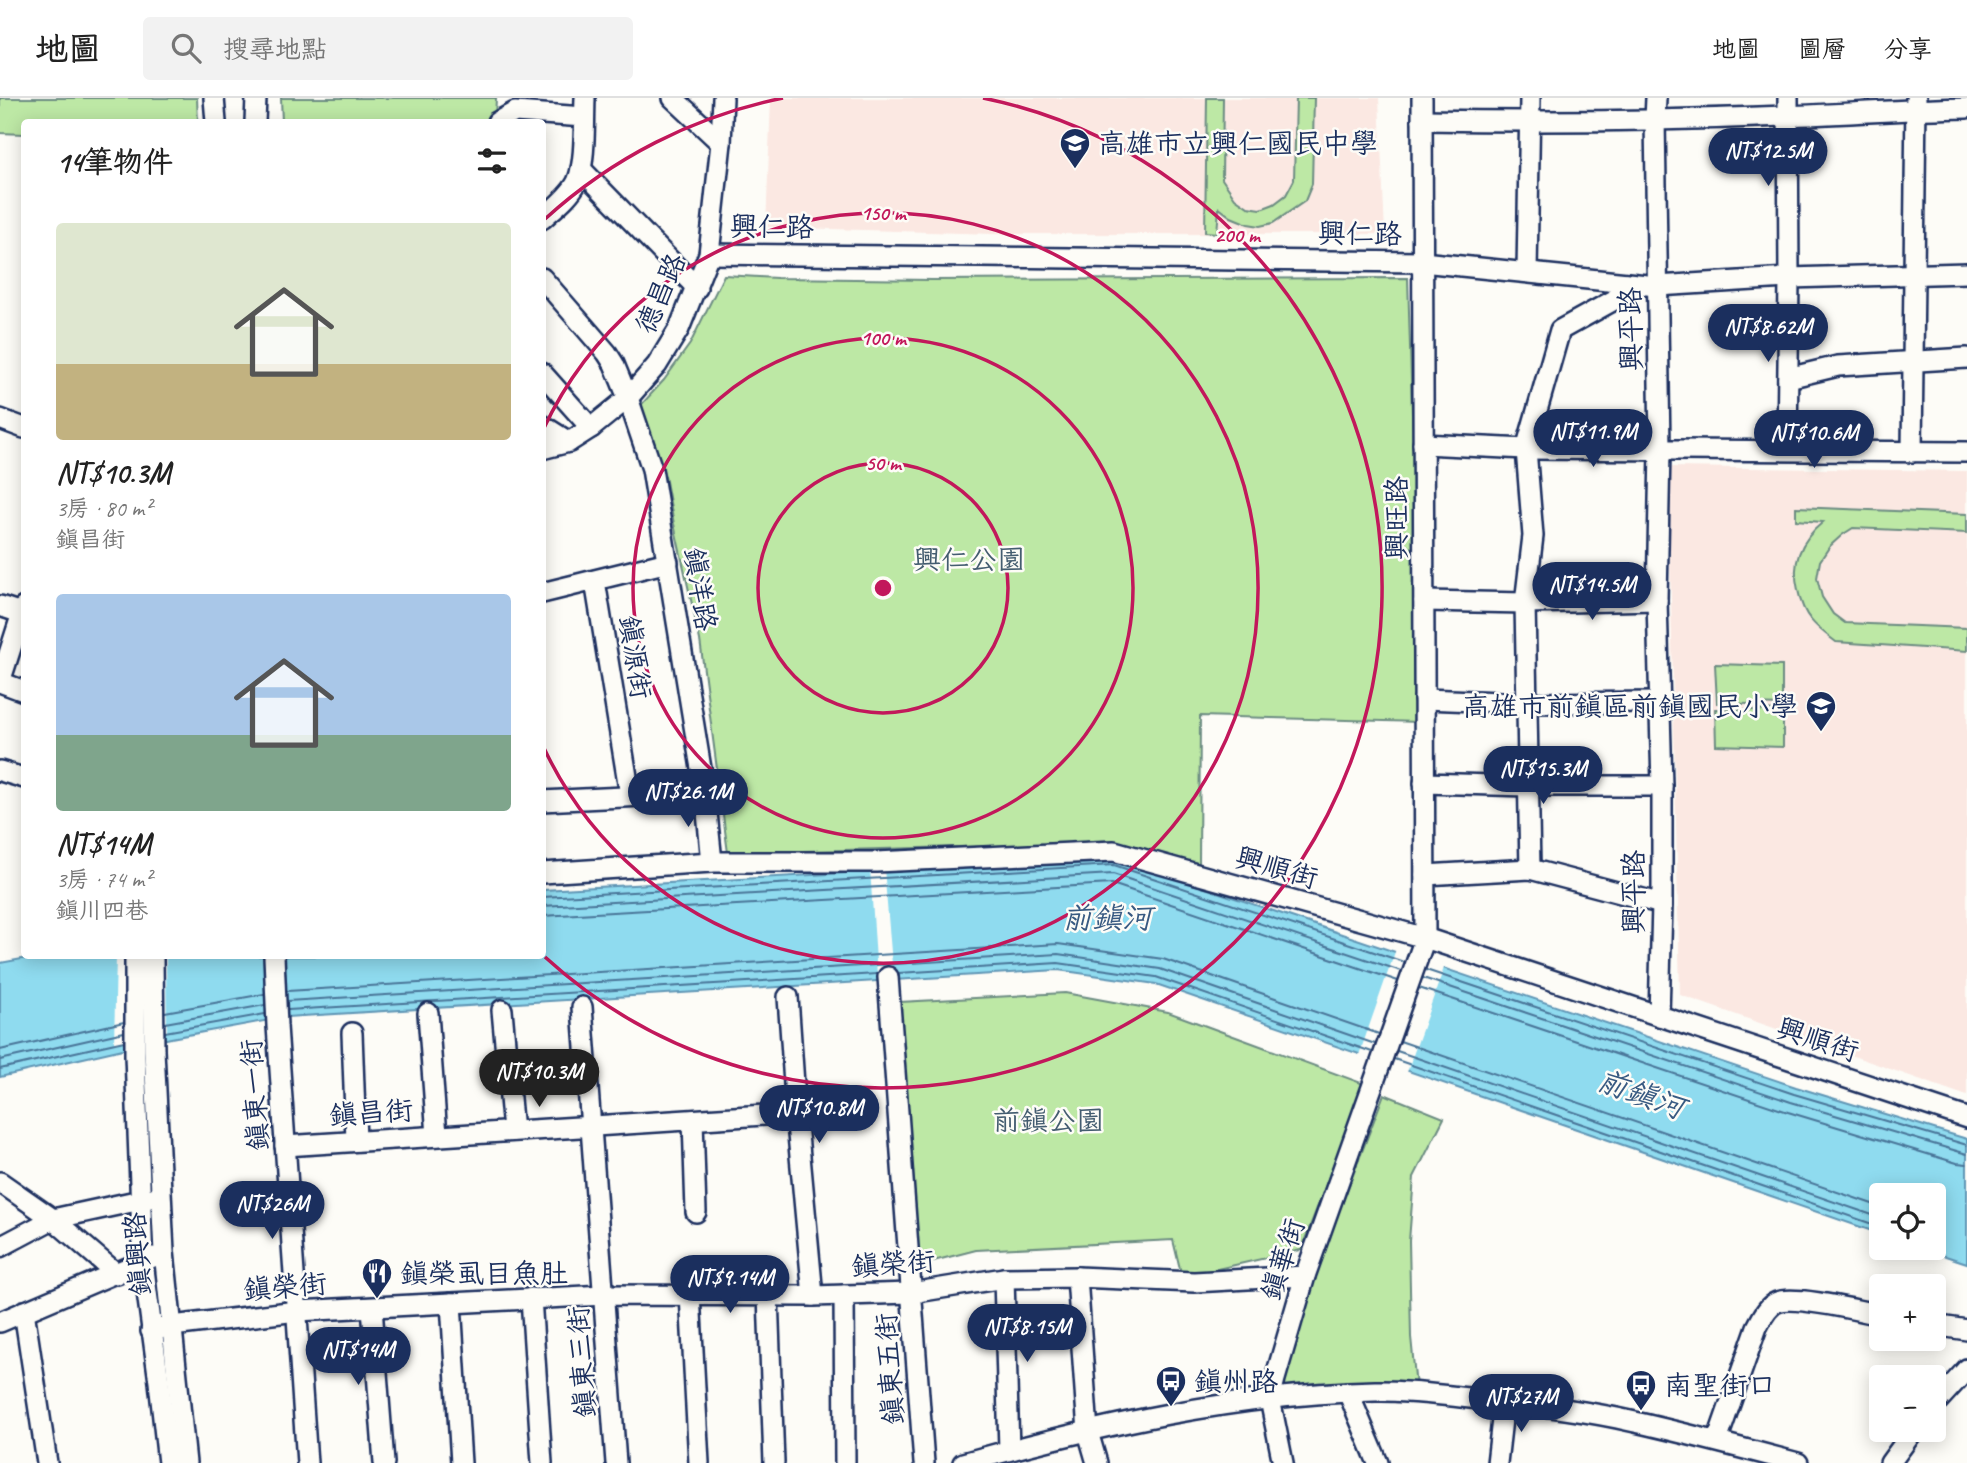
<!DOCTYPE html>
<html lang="zh-TW">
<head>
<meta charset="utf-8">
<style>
  body { margin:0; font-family:Caveat,"LXGW WenKai TC",sans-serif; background:#f2f2f2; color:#222; height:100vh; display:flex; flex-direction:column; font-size:26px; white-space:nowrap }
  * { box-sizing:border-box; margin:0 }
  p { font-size:23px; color:#767676 }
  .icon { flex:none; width:38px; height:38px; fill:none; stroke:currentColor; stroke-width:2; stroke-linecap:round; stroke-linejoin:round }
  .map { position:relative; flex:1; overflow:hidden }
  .panel { position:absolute; left:21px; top:21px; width:525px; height:840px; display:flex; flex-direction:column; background:#fff; border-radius:7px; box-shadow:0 4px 18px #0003 }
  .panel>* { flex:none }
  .fabs { position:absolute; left:1869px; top:1085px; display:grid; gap:14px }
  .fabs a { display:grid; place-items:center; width:77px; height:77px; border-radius:7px; background:#fff; box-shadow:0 4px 18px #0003; font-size:35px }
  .price { position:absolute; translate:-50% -60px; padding:0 16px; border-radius:24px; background:#1b2f5e; color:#fff; font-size:23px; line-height:46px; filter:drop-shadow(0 2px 4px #0008) }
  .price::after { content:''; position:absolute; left:50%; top:42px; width:21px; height:16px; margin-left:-10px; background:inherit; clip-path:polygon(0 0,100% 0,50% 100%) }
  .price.active { background:#222; color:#fff }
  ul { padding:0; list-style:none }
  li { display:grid; align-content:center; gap:14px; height:371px; padding:0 35px }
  li span { display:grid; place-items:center; height:217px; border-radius:7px; color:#555 }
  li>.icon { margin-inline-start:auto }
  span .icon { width:126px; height:126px; fill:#fffc; stroke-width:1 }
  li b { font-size:30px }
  h2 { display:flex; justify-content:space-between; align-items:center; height:84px; padding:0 35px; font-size:30px }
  header { display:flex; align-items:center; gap:42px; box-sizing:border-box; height:98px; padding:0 35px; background:#fff; border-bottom:2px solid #e0e0e0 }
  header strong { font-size:33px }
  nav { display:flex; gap:38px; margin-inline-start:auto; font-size:24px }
  .search { width:490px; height:63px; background:#f2f2f2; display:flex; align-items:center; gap:18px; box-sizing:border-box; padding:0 24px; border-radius:7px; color:#767676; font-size:26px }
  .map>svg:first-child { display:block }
  .built { fill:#fbe8e2 }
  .green { fill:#bde8a5; stroke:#6c8c82; stroke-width:2 }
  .water { fill:#8fdbef; stroke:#6196b5; stroke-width:2 }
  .pier { fill:#fdfcf7 }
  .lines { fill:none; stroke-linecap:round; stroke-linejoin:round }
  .shore { stroke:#497498; stroke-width:2 }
  .minor-casing { stroke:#1b2f5e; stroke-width:24 }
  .minor { stroke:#fdfcf7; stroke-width:19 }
  .ring { fill:none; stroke:#c2185b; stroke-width:3.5 }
  .labels { text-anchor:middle; stroke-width:5; stroke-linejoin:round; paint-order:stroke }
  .poi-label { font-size:28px; fill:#1b2f5e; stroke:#fdfcf7; text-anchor:start }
  .street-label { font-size:28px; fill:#1b2f5e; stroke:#fdfcf7 }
  .park-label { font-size:28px; fill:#445d70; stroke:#fdfcf7 }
  .water-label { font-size:30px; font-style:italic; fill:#385a82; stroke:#fdfcf7 }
  .centre { fill:#c2185b; stroke:#fdfcf7; stroke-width:3.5 }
  .ring-label { font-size:21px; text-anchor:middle; font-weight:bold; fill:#c2185b; stroke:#fdfcf7; stroke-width:5; stroke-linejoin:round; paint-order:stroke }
</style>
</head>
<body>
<header>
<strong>地圖</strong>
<div class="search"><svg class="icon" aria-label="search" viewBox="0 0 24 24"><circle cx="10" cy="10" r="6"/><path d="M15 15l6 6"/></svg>搜尋地點</div>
<nav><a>地圖</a><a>圖層</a><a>分享</a></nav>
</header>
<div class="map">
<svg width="1967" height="1365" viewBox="0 0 1967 1365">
  <rect width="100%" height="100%" fill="#fdfcf7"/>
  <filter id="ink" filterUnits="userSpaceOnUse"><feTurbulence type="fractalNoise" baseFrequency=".0143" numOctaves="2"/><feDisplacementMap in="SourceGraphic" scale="14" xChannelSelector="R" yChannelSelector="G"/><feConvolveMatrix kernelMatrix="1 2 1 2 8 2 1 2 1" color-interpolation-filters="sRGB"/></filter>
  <g filter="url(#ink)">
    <!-- built -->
    <g class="built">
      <polygon points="771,0 1379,0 1385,136 994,136 766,129"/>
      <polygon points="1668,369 1967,373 1967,998 1680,897"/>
    </g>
    <!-- green -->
    <g class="green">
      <polygon points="0,0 197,0 198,24 24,24 24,36 0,35"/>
      <polygon points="281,0 496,0 495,20 483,24 282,24"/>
      <polygon points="1207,0 1223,0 1222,81 1235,100 1248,109 1261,111 1274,106 1286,97 1294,82 1296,0 1314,0 1312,86 1305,103 1273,125 1260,128 1248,126 1231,119 1219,110 1217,135 1205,134"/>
      <polygon points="724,177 777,180 932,182 1408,180 1421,624 1200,618 1199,767 1108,745 728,755 700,542 674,426 665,378 641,307 664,282 690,246"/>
      <path d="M1796 409 1967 416V435L1853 430 1842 437 1830 448 1820 463 1817 480 1822 499 1833 516 1845 525 1967 530V553L1836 544C1827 537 1818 531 1811 522 1804 514 1800 502 1798 492 1791 464 1801 442 1823 424L1796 422Z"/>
      <polygon points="1715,566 1782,568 1782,607 1717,605"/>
      <polygon points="1715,611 1783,613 1783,649 1716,647"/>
      <polygon points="1065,895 1168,914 1364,986 1301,1152 1182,1179 1173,1142 976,1152 918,1167 900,904"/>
      <polygon points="1384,996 1444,1020 1414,1079 1409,1143 1411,1239 1416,1289 1269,1297"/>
    </g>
    <!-- water -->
    <polygon class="water" points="1116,760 1796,989 1967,1041 1967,1165 1921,1150 1934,1150 1934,1097 1881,1097 1881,1136 1156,886 1058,872 286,919 171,940 0,979 0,865 38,858 542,858 543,792"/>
    <!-- pier -->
    <g class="pier">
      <polygon points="870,770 884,770 893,878 877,878"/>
      <polygon points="1396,851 1445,867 1406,977 1358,960"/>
      <polygon points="116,858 166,858 167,933 114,946"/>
    </g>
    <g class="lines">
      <!-- shore -->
      <g class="shore">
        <polyline points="542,799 1114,767 1404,864"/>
        <polyline points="542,808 1113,776 1401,873"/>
        <polyline points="542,818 1112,786 1398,883"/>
        <polyline points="1426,872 1794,996 1967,1047"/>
        <polyline points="898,875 1058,865 1156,879 1372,954"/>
        <polyline points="1423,880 1791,1004 1967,1056"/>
        <polyline points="1419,890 1788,1014 1957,1065 1967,1066"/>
        <polyline points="287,893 1058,846 1163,861 1379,936"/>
        <polyline points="287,903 1058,856 1160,871 1375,946"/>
        <polyline points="288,912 877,876"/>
        <polyline points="165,914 264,896"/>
        <polyline points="165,925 265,907"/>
        <polyline points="165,934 265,916"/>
        <polyline points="1400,943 1881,1109"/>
        <polyline points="0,952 124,924"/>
        <polyline points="1397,953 1881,1120"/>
        <polyline points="1394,961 1881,1129"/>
        <polyline points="0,962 124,934"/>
        <polyline points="0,971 124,943"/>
      </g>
      <!-- minor casing -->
      <g class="minor-casing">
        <g id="minor">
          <polyline points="214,0 216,24"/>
          <polyline points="673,0 721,45"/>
          <polyline points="1656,0 1655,21 1660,352 1657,502 1662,688 1662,806 1659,918"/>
          <path d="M1422 22C1543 24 1665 23 1786 18 1846 16 1906 11 1967 10"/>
          <polyline points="255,24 256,0"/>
          <polyline points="497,24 515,14 584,19"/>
          <polyline points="581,71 697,190"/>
          <path d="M542 121C554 110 570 98 577 84 586 65 584 23 585 0"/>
          <polyline points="709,156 1422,164 1657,188 1789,180 1967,175"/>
          <polyline points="1527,174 1530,0"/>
          <polyline points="542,180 607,255 614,266 628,300 652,371 705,695 542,703"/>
          <polyline points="542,275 591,330"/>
          <polyline points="1788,280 1838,268 1967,260"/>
          <polyline points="0,321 24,330"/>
          <polyline points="542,327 569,344"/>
          <polyline points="1423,346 1526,351 1967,354"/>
          <polyline points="542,351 569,344 591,330 628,300 657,267 679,231 709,156 721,45 723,0"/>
          <polyline points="1787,352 1789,180 1788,0"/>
          <polyline points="1912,354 1916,0"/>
          <polyline points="595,483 630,697"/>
          <polyline points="542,495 668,464"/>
          <polyline points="1424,503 1525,505 1657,502"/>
          <polyline points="0,508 24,516"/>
          <polyline points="0,584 24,509"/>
          <polyline points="0,584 24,593"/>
          <polyline points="1424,601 1527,605 1660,604"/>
          <polyline points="0,673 24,680"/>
          <polyline points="1424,685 1528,688 1662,688"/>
          <polyline points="705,695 712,764"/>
          <polyline points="1530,771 1525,505 1533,438 1526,351 1560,232 1616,201 1625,185"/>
          <polyline points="542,775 712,764 876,764 1114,753 1425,840 1967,1020"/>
          <polyline points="1425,777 1530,771 1662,806"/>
          <polyline points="135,858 135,957 143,1164 159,1284 168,1365"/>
          <polyline points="153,858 154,952 164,1154 186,1365"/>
          <polyline points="274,858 277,928 307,1365"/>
          <polyline points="888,879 924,1365"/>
          <polyline points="788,899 796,1015 813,1198"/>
          <polyline points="582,909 616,1365"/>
          <polyline points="502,912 513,1033"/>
          <polyline points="428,915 437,1038"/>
          <polyline points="352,935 356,1043"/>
          <polyline points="693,1022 696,1114"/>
          <polyline points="285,1048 796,1015"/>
          <polyline points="0,1084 53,1121 117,1176"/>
          <polyline points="0,1149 53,1121 150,1100"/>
          <polyline points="1077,1179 1088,1334 1097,1365"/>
          <polyline points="1004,1180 1009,1352"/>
          <polyline points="690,1196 699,1365"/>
          <polyline points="768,1197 774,1365"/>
          <polyline points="844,1197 845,1365"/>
          <polyline points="531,1200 542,1365"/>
          <polyline points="451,1205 461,1365"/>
          <polyline points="372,1210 384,1365"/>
          <polyline points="24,1213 47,1365"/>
          <polyline points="0,1224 153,1159"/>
          <polyline points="1934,1227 1967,1232"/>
          <polyline points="151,1233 172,1228 297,1213 604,1197 813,1198 911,1195 1004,1180 1077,1179 1194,1184 1305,1178"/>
          <polyline points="1348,1294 1378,1365"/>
          <polyline points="1934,1307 1967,1271"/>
          <path d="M1717 1343 1757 1229C1762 1220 1767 1208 1777 1204 1795 1197 1860 1213 1881 1217"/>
          <path d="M963 1365C1096 1328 1237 1296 1375 1293 1407 1292 1439 1297 1470 1300 1519 1305 1569 1310 1617 1320 1678 1333 1738 1349 1798 1365"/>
          <polyline points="1283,1365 1270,1301 1275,1281 1305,1178 1425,840 1422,0"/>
          <polyline points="1497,1365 1504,1304"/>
          <polyline points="1890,1365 1914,1332"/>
        </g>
      </g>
      <!-- minor -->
      <use href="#minor" class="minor"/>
    </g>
  </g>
  <!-- distance rings -->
  <g class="ring">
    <circle cx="883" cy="490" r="125"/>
    <circle cx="883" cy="490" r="250"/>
    <path d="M543 332A375 375 0 1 1 543 648"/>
    <path d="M545 121A500 500 0 0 1 783 0M983 0A500 500 0 1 1 545 859"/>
  </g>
  <!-- icons -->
  <defs>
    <g id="school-pin" transform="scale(1.575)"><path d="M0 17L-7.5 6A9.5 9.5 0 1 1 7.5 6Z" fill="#1b2f5e" stroke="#fdfcf7"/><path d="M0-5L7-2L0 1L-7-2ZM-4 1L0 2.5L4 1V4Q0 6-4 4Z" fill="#fff"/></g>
    <g id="restaurant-pin" transform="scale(1.575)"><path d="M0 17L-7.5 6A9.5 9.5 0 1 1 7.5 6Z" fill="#1b2f5e" stroke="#fdfcf7"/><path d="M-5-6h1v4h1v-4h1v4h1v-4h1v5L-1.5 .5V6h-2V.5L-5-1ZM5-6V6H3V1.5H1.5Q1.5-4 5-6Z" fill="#fff"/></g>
    <g id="bus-pin" transform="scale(1.575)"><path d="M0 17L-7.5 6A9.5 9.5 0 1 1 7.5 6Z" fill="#1b2f5e" stroke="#fdfcf7"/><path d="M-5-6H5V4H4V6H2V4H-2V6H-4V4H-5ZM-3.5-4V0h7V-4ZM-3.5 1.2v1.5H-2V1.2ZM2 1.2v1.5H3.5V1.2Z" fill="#fff"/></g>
  </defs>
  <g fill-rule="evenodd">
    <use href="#school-pin" x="1075" y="45"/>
    <use href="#school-pin" x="1821" y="608"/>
    <use href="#restaurant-pin" x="377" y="1175"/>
    <use href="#bus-pin" x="1171" y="1283"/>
    <use href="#bus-pin" x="1641" y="1287"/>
  </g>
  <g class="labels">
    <!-- poi labels -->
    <g class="poi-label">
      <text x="1098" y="55">高雄市立興仁國民中學</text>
      <text x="1798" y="618" text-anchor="end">高雄市前鎮區前鎮國民小學</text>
      <text x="400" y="1185">鎮榮虱目魚肚</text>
      <text x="1194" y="1293">鎮州路</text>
      <text x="1664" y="1297">南聖街口</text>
    </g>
    <!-- street labels -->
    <g class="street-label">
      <text transform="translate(772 128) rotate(1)" y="10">興仁路</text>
      <text transform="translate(1360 135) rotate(1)" y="10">興仁路</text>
      <text transform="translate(660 195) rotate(-66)" y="10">德昌路</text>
      <text transform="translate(1630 231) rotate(-91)" y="10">興平路</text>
      <text transform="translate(1396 420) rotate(-90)" y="10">興旺路</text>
      <text transform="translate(701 491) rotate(81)" y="10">鎮洋路</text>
      <text transform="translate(636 559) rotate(81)" y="10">鎮源街</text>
      <text transform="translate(1277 769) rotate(16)" y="10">興順街</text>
      <text transform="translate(1633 794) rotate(-90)" y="10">興平路</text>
      <text transform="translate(1818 941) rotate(18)" y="10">興順街</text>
      <text transform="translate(254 997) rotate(-94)" y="10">鎮東一街</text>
      <text transform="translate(371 1014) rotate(-4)" y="10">鎮昌街</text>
      <text transform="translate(137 1156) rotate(-95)" y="10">鎮興路</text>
      <text transform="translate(1282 1161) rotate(-72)" y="10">鎮華街</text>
      <text transform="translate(893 1165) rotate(-4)" y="10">鎮榮街</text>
      <text transform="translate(285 1188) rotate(-5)" y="10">鎮榮街</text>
      <text transform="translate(581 1264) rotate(-94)" y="10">鎮東三街</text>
      <text transform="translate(889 1271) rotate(-94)" y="10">鎮東五街</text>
    </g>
    <!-- park labels -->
    <g class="park-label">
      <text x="969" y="471">興仁公園</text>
      <text x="1048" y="1032">前鎮公園</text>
    </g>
    <!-- water labels -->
    <g class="water-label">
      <text x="1107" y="830">前鎮河</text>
      <text transform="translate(1641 996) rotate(20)" y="10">前鎮河</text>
    </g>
  </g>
  <circle cx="883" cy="490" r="10" class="centre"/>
  <g class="ring-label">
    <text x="883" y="122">150 m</text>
    <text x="1237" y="144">200 m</text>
    <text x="883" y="247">100 m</text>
    <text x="883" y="372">50 m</text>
  </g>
</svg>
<div class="fabs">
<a><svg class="icon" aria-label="locate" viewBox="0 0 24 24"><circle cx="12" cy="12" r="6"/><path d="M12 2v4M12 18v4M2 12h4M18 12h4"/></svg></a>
<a>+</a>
<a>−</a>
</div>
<b class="price" style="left:1768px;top:90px">NT$12.5M</b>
<b class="price" style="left:1768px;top:266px">NT$8.62M</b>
<b class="price" style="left:1593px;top:371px">NT$11.9M</b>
<b class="price" style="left:1814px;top:372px">NT$10.6M</b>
<b class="price" style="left:1592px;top:524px">NT$14.5M</b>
<b class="price" style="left:1543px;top:708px">NT$15.3M</b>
<b class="price" style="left:688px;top:731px">NT$26.1M</b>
<b class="price active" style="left:539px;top:1011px">NT$10.3M</b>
<b class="price" style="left:819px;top:1047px">NT$10.8M</b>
<b class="price" style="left:272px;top:1143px">NT$26M</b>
<b class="price" style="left:730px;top:1217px">NT$9.14M</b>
<b class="price" style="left:1027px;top:1266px">NT$8.15M</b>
<b class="price" style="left:358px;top:1289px">NT$14M</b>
<b class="price" style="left:1521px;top:1336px">NT$27M</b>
<section class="panel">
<h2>14筆物件<svg class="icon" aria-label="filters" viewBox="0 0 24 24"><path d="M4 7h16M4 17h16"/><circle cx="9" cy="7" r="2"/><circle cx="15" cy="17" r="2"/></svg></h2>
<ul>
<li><span style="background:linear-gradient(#dfe7d0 65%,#c2b280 0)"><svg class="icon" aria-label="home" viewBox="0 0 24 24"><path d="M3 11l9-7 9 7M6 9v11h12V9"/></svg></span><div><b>NT$10.3M</b><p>3房 · 80 m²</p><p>鎮昌街</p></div></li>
<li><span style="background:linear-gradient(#a9c7e8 65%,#7fa58c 0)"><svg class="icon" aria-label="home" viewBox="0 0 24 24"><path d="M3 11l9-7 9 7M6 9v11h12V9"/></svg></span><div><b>NT$14M</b><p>3房 · 74 m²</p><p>鎮川四巷</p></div></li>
</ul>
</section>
</div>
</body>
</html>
